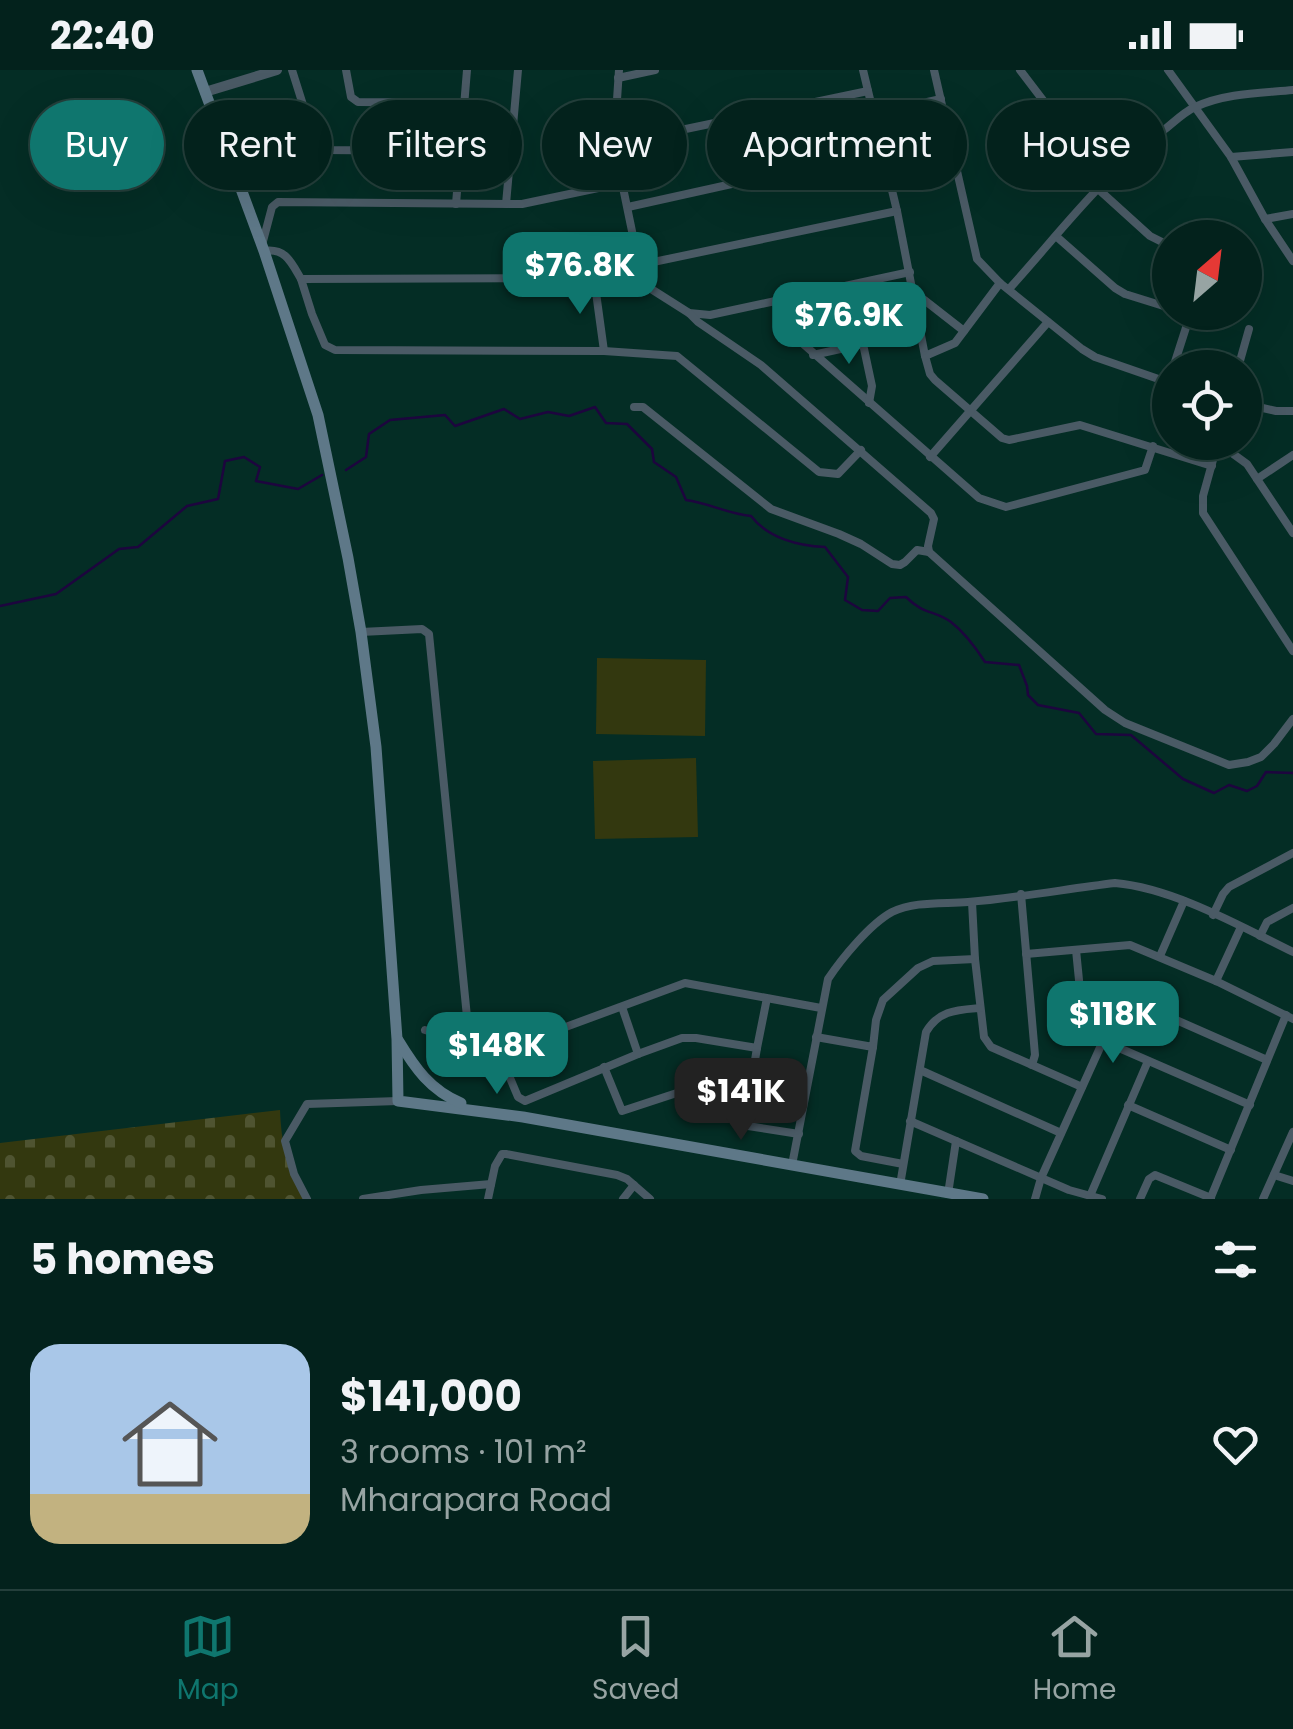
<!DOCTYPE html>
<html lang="en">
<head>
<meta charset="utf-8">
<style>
  body { margin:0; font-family:Poppins,sans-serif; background:#0d2a25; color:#f1f3f6; height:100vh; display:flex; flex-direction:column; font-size:38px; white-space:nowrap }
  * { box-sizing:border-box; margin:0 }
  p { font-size:32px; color:#97a4a3 }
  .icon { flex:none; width:55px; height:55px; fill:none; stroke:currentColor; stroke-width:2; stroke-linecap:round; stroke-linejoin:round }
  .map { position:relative; height:1129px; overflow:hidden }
  .panel { display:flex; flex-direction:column; background:#03221c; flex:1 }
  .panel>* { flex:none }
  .hud { position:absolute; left:30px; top:30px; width:1235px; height:90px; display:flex; gap:20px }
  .needle { width:65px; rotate:28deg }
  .buttons { position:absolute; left:1152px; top:150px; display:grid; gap:20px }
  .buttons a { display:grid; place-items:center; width:110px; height:110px; border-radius:50%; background:#03221c; box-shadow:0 10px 40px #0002,0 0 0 2px #243f3b; font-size:50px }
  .price { position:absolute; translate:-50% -85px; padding:0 22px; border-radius:20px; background:#0f766e; color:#fff; font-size:32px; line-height:65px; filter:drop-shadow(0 2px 5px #0008) }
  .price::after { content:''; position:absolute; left:50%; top:60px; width:30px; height:22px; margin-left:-15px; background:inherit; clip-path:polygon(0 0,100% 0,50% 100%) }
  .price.current { background:#222; color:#fff }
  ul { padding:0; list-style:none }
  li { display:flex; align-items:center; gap:30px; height:250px; padding:0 30px }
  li+li { border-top:2px solid #243f3b }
  li span { display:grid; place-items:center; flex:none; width:280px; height:200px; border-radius:30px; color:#555 }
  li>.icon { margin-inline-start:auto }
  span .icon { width:120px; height:120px; fill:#fffc; stroke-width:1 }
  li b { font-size:42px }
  h2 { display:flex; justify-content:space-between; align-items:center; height:120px; padding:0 30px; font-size:42px }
  .tag { padding:0 35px; border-radius:45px; background:#03221c; box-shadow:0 10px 40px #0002,0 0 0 2px #243f3b; font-size:35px; line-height:90px }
  .tag.current { background:#0f766e; color:#fff }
  .status { display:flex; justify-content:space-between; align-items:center; height:70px; padding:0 50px; background:#03221c; direction:ltr }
  .status svg { height:28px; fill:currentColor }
  .menu { display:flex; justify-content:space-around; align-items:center; height:140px; border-top:2px solid #243f3b; background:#03221c; font-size:28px; color:#97a4a3 }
  .menu a { display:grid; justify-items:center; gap:5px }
  .menu .current { color:#0f766e }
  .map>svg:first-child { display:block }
  .cemetery { fill:url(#cemetery-stones) }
  .garden { fill:#33380f }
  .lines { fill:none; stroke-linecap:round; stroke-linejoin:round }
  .stream { stroke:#1d053e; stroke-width:2.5 }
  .minor { stroke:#4a5a65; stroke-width:8 }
  .tertiary { stroke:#4a5a65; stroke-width:10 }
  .secondary { stroke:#5e7888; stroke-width:11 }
</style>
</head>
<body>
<div class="status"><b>22:40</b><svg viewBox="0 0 49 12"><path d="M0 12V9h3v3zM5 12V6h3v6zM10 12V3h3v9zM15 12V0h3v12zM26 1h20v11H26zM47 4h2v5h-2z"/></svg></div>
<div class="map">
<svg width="1293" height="1129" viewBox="0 0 1293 1129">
  <defs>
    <pattern id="cemetery-stones" width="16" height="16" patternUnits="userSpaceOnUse" patternTransform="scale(2.5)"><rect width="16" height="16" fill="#33380f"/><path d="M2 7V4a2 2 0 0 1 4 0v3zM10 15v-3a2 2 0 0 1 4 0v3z" fill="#4f5431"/></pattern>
  </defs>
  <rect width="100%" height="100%" fill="#042d25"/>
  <!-- cemetery -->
  <path class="cemetery" d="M280 1040C281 1069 287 1106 305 1129H0V1073Z"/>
  <!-- garden -->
  <g class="garden">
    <polygon points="597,588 706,590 705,666 596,664"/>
    <polygon points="696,688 698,767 595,769 593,691"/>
  </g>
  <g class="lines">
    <!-- stream -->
    <g class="stream">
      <path d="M346 400 366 387 369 364 390 350 445 345 455 356 504 339 520 349 548 342 569 346 595 337 606 353 627 354 652 379 654 392 676 407 686 430C709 433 728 444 751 446 768 468 798 476 825 477L848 507 845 530 862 540 878 541 890 528 906 527C924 545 934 540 951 552 964 562 976 578 985 592L1019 595 1027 616 1028 625 1038 635 1079 643 1096 664 1131 665 1183 709 1214 723 1229 715 1247 721 1257 716 1266 702 1293 703"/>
      <polyline points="0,536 56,524 119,479 138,477 187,436 218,429 225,391 244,387 260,397 256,411 298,419 322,405"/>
    </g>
    <!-- minor -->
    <g class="minor">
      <polyline points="292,0 316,76 321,80 459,81"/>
      <polyline points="346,0 351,27 358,32 463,33"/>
      <polyline points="619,0 614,74 639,195 648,217 689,243 710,245 910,202"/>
      <polyline points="863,0 897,141 925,286 930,304 935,310 1002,368 1009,370 1080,355 1212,396"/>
      <polyline points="934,0 977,189 1000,213 1082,279 1095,287 1170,313"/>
      <polyline points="1020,0 1052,42"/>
      <polyline points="1168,0 1231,87 1265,149 1293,191"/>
      <polyline points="618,8 655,0"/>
      <polyline points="873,44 941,29"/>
      <polyline points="614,74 868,21"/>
      <polyline points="1231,87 1293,82"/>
      <polyline points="1097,118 1150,166 1170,176"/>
      <polyline points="456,134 467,0"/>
      <polyline points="506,134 518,0"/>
      <polyline points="628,137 881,81"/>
      <polyline points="1265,149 1293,144"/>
      <polyline points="1057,167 1115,218 1125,224 1170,238"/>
      <polyline points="262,175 272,137 278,132 522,134 622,113"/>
      <path d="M264 181C286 178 291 192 301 209L594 208 639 195 897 141"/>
      <polyline points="594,208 604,281"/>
      <polyline points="301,209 312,244 325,275 335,280 604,281 677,286 819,402 838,404 861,380"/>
      <path d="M1009 219C1059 164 1103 104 1164 60 1174 52 1184 42 1195 37 1225 23 1261 23 1293 20"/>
      <polyline points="914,222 964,261"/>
      <polyline points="775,231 785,258 979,428 1006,437 1145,400 1153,376"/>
      <polyline points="689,243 698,252 761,295 931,443 934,449 928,476 929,482 1105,640 1125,653 1229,695 1248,692 1261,687 1274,674 1293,649"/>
      <polyline points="813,285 863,274 872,316 869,333"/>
      <polyline points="925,286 955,273 1000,213"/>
      <polyline points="1173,298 1191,242"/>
      <polyline points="1238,298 1249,259"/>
      <polyline points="1245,334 1276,341 1293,341"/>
      <polyline points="634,337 643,337 771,439 839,464 861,474 892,494 900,495 905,492 917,480 929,482"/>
      <polyline points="1218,372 1203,426 1203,443 1293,581"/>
      <polyline points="1218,373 1247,394 1293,463"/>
      <polyline points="930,387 1048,252"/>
      <polyline points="1257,409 1293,385"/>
      <polyline points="361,562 422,559 429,564 468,957 438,964 425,960"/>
      <polyline points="1021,824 1035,985 1032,995"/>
      <polyline points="1213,845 1223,824 1229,817 1293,783"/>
      <polyline points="1260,866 1267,852 1293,838"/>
      <polyline points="1076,880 1083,950 1093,964 1103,971 1250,1035"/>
      <polyline points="1026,884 1130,875 1216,911 1293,949"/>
      <polyline points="1160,886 1184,831"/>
      <polyline points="975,889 984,967 991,977 1082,1017"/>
      <polyline points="1216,911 1241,857"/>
      <polyline points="1080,927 1113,925 1124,927 1267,990"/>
      <polyline points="767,928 757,978 696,968 682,968 638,984 525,1031 518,1027 500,984 506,979 685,913 821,938"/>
      <polyline points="622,937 638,984"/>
      <polyline points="816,967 873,977 876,950 883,930 918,898 933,891 975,889 972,832"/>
      <polyline points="873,977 855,1081 861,1086 903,1094"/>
      <polyline points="604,997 622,1041 695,1017 749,1026 757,978"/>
      <polyline points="920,1000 1061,1063"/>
      <polyline points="749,1026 745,1053 748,1056 799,1064"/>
      <polyline points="1128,1035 1231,1080"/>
      <polyline points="910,1051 1069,1120 1102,1129"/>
      <path d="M792 1095 828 909C842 888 870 854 892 842 914 831 943 834 968 832 1017 828 1066 819 1115 813 1173 818 1240 856 1293 882"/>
      <polyline points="1274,1105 1293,1111"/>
      <path d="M900 1115 926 962C939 940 957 940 980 938"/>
      <polyline points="948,1124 956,1071"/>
      <polyline points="1090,1126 1148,991"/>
      <polyline points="1211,1127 1286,945"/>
      <polyline points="307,1129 294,1104 285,1071 307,1034 398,1031"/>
      <polyline points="363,1129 421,1120 491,1114"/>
      <polyline points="488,1129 495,1096 502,1084 506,1084 617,1105 627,1109 650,1129"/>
      <polyline points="623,1129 634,1115"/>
      <polyline points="1035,1129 1041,1108 1103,971"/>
      <polyline points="1140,1129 1149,1109 1155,1105 1211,1128"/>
      <polyline points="1263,1129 1293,1062"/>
    </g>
    <!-- tertiary -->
    <polyline class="tertiary" points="205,22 277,0"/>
    <!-- secondary -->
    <g class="secondary">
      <polyline points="197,0 264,181 318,345 348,488 361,562 376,677 397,969 398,1031 523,1047 983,1129"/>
      <path d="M398 970C415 998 430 1020 461 1033"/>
    </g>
  </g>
</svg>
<div class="buttons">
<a><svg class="needle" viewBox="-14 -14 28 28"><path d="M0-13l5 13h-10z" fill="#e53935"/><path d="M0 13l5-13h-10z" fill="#97a4a3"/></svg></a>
<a><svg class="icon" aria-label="locate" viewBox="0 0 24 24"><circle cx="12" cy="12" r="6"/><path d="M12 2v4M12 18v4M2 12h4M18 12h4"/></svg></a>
</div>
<b class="price" style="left:580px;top:247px">$76.8K</b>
<b class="price" style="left:849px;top:297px">$76.9K</b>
<b class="price" style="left:1113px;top:996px">$118K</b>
<b class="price" style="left:497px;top:1027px">$148K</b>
<b class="price current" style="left:741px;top:1073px">$141K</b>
<div class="hud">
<a class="tag current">Buy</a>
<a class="tag">Rent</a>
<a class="tag">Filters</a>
<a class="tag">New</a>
<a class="tag">Apartment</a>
<a class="tag">House</a>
</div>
</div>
<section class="panel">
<h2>5 homes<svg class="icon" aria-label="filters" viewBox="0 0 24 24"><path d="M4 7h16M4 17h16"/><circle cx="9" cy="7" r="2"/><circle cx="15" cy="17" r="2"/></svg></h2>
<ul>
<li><span style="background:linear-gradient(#a9c7e8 75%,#c2b280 0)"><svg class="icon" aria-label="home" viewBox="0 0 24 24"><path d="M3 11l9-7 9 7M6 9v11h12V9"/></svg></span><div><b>$141,000</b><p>3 rooms · 101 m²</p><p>Mharapara Road</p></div><svg class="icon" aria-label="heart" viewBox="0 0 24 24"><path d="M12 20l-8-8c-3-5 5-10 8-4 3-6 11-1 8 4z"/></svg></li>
</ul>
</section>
<nav class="menu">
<a class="current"><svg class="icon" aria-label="map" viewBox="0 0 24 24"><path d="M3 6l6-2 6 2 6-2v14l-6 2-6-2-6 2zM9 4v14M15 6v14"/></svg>Map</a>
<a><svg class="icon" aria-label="saved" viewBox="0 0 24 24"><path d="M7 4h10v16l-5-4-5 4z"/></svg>Saved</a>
<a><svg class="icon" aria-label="home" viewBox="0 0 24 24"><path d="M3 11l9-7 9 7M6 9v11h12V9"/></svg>Home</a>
</nav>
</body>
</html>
